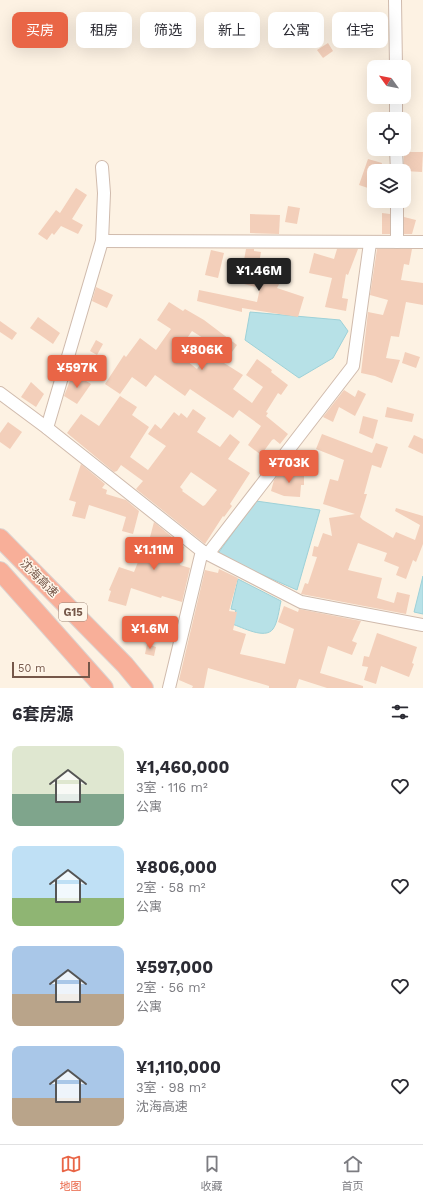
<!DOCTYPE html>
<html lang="zh">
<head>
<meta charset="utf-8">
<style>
  body { margin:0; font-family:"Work Sans","Noto Sans SC",sans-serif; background:#f2f2f3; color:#2b2b33; height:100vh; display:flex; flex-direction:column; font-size:15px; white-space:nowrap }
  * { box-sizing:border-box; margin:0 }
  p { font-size:13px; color:#7c7c81 }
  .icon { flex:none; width:22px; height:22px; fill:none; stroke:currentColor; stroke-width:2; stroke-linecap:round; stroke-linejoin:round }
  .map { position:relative; height:688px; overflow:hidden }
  .panel { display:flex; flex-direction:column; background:#fff; flex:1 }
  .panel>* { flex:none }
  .banner { position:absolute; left:12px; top:12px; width:399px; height:36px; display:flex; gap:8px }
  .needle { width:26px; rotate:303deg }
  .fabs { position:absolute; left:367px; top:60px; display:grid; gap:8px }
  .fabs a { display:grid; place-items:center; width:44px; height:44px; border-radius:8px; background:#fff; box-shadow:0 4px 16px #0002; font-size:20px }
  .scale { position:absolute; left:12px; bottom:10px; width:78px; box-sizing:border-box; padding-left:4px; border:2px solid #755749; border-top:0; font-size:11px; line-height:14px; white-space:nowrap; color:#755749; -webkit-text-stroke:3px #fff6ea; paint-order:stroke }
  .price { position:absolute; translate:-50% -34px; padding:0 9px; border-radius:4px; background:#e96546; color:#fff; font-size:13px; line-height:26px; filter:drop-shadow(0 1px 2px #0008) }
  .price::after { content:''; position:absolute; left:50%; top:24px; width:12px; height:9px; margin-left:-6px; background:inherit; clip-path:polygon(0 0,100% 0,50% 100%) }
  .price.selected { background:#222; color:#fff }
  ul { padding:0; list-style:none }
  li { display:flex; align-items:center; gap:12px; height:100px; padding:0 12px }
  li span { display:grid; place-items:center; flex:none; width:112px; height:80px; border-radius:8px; color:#555 }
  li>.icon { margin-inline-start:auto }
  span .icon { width:48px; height:48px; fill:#fffc; stroke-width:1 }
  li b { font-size:17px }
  h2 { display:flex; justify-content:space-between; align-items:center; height:48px; padding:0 12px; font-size:17px }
  .chip { padding:0 14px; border-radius:8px; background:#fff; box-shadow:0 4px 16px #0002; font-size:14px; line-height:36px }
  .chip.selected { background:#e96546; color:#fff }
  .dock { display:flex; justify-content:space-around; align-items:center; height:56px; border-top:1px solid #e1e1e2; background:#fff; font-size:11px; color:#7c7c81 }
  .dock a { display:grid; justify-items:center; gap:2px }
  .dock .selected { color:#e96546 }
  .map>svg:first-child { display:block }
  .water { fill:#b7e1e7; stroke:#9dd1d8 }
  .building { fill:#f3cfba; fill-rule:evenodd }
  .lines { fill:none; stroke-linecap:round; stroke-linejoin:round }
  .minor-casing { stroke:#d0bbad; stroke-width:14 }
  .highway-casing { stroke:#dbd3d0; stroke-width:20 }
  .minor { stroke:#fff; stroke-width:12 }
  .highway { stroke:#f8af99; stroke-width:18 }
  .labels { text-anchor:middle; stroke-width:3; stroke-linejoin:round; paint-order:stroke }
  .shield { fill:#fff6ea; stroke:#9e8779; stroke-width:1 }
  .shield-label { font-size:11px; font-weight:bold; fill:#755749 }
  .street-label { font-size:12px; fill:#755749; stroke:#fff6ea }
</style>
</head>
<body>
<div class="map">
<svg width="423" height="688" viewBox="0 0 423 688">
  <rect width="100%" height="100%" fill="#fdf2e3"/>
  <!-- water -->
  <g class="water">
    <polygon points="250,312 340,320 348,331 333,358 299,378 245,340"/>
    <polygon points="256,501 320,510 297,590 222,557 219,552"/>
    <polygon points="423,576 423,614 414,612"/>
    <path d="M238 579 281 601C279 609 278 622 273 629 265 640 242 627 232 624L236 610 231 609Z"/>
  </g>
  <!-- building -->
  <g class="building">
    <polygon points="303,16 305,26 291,29 289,19"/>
    <polygon points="334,25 343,25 342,40 333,39"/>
    <polygon points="328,43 333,51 323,58 317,50"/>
    <polygon points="404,152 423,152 422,172 404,171"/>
    <polygon points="368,159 382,163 380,171 374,171 374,186 369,184 368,188 359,185"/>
    <polygon points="76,188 87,195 72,219 83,225 78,234 61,226 54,235 52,233 47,240 38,234 56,210 60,213"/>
    <polygon points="288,206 300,208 297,224 285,222"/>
    <polygon points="382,213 390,214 390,234 382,234"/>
    <polygon points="250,214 280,215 279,234 250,233"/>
    <polygon points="404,217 416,220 412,234 404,234"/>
    <polygon points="246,249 254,249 254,251 261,252 259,264 283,277 277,288 304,297 298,317 242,308 242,312 197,301 199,290 257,302 260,288 244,284 250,261 244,260"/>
    <polygon points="337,249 358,249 348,275 346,274 342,298 348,299 346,311 325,307 332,278 309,273 314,253 334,259"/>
    <polygon points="377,249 412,249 409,265 404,264 401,280 423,283 423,305 406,302 399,337 391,336 386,358 400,360 392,383 375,376 361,373 368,312 383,315 388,300 370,295"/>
    <polygon points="211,250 224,253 218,278 205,275"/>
    <polygon points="96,287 113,295 107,308 92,301"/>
    <path d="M169 302 183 311 185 309 204 320 237 345 224 363 243 375 233 389 252 403 263 387 246 375 257 359 272 370 271 372 288 385 281 395 278 393 266 412 268 413 266 416 288 434 280 444 274 439 272 440 261 455 248 445 261 426 239 410 233 418 190 389 185 396 155 375 146 387 132 377 120 394 105 384 124 355 126 357 140 338 156 350 171 329 157 320ZM192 331 214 345 197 369 177 353Z"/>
    <polygon points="38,317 60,333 53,344 30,328"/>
    <polygon points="0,321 17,333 12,340 0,332"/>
    <polygon points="96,340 103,344 97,355 90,351"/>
    <polygon points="405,352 420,357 416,368 402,363"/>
    <polygon points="73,373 91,384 77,404 64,396"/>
    <polygon points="31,382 44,394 36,407 21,397"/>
    <polygon points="344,390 355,397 358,390 366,394 355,416 339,407 333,422 323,417"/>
    <path d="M120 396 137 407 132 415 149 427 130 457 148 470 166 446 148 434 155 424 161 429 174 412 179 416 181 413 187 418 193 409 206 418 197 432 220 447 230 434 240 442 228 459 250 473 230 504 232 506 224 517 223 516 205 544 136 489 143 481 121 465 117 471 114 472 67 433 81 414 99 426ZM191 472 217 490 205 505 203 506 182 491 183 490 180 487Z"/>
    <polygon points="387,407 414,414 412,422 385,417"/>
    <polygon points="363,416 378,420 373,439 359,433"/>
    <polygon points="8,422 22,432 10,449 0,442 0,433"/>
    <polygon points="322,434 372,453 376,443 388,447 381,468 372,465 364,494 367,494 360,517 363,520 393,538 396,532 415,540 420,525 395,511 396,508 423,516 423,544 416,562 413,560 406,579 396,575 399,567 384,561 387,553 358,543 348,570 382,578 377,598 394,603 397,592 410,595 406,614 301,594 305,583 308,584 317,557 312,556 314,546 318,547 323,533 332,536 329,518 355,514 323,504 330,479 338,481 344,460 316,449"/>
    <polygon points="414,435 423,439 423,454 408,447"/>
    <polygon points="81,464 105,484 102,488 107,490 106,494 126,500 139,511 133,534 122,531 126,517 89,505 85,519 72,516 76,502 69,500"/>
    <polygon points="304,472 304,485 301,485 300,497 284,496 271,491 274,480 280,473"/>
    <polygon points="154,522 184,547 180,565 190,568 182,602 162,596 161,598 131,588 126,606 108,601 111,591 109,590 119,567 134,572 142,552 140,551 145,539 149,541"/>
    <polygon points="219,569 238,578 229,611 237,612 233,630 246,634 240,654 285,664 294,629 278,622 284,606 298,612 299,609 361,621 352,641 357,643 352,655 328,646 320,673 363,686 363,688 327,688 299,679 296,688 269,688 269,686 208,668 204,688 192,688 193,686 179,680 205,570 218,573"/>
    <polygon points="377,633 417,647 412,663 414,664 409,677 381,666 376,684 364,680 368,667 362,666 364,656 369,657"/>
    <polygon points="147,644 156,647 154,656 145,654"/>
  </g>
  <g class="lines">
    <!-- minor casing -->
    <g class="minor-casing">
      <g id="minor">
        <polyline points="395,0 396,67"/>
        <polyline points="396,97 396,119"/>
        <polyline points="396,149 397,171"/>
        <polyline points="397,201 397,242"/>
        <polyline points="102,241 423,242"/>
        <polyline points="0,393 47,428 202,551 169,688"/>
        <polyline points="47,428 102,241 104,193 102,167"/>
        <polyline points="202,551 301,602 423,625"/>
        <polyline points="208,554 353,366 370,243"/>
      </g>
    </g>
    <!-- highway casing -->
    <g class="highway-casing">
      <g id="highway">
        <polyline points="0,538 125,665 144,688"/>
        <polyline points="0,571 104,688"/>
      </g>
    </g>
    <!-- minor -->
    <use href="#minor" class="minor"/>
    <!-- highway -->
    <use href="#highway" class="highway"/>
  </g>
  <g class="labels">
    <!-- shield labels -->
    <rect class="shield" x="59" y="603" width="28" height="18" rx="3"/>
    <g class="shield-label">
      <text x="73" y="616">G15</text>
    </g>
    <!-- street labels -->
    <g class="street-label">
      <text transform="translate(39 578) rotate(45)" y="4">沈海高速</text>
    </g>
  </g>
</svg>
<div class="fabs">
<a><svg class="needle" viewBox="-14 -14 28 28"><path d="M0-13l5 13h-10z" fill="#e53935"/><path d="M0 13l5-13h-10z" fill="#7c7c81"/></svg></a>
<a><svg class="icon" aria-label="locate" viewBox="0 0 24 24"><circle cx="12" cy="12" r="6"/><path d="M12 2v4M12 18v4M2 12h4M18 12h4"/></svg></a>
<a><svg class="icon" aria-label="layers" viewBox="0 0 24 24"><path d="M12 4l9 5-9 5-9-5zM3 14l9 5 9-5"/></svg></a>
</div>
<div class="scale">50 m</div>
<b class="price selected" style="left:259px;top:292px">¥1.46M</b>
<b class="price" style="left:202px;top:371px">¥806K</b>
<b class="price" style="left:77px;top:389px">¥597K</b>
<b class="price" style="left:289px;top:484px">¥703K</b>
<b class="price" style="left:154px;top:571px">¥1.11M</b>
<b class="price" style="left:150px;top:650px">¥1.6M</b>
<div class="banner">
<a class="chip selected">买房</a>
<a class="chip">租房</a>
<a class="chip">筛选</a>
<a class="chip">新上</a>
<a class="chip">公寓</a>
<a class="chip">住宅</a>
</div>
</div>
<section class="panel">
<h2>6套房源<svg class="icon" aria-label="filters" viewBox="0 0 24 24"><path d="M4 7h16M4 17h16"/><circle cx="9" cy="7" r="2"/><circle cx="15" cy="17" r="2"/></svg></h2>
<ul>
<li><span style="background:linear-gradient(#dfe7d0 60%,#7fa58c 0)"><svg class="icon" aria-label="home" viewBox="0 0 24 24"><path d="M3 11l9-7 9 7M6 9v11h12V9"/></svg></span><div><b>¥1,460,000</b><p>3室 · 116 m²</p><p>公寓</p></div><svg class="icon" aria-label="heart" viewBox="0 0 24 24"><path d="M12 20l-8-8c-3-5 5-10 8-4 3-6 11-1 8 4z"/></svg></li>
<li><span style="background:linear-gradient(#bfe0f5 65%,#8fb573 0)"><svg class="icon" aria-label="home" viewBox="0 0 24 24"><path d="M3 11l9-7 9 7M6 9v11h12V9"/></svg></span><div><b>¥806,000</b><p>2室 · 58 m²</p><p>公寓</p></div><svg class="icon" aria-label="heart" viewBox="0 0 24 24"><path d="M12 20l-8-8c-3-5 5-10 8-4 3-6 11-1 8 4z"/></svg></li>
<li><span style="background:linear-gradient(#a9c7e8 60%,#b9a48a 0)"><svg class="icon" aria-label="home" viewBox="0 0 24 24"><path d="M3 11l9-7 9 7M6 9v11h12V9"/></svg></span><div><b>¥597,000</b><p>2室 · 56 m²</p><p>公寓</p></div><svg class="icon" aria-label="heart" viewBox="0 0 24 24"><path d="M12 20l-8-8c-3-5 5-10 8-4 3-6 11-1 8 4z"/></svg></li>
<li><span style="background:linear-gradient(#a9c7e8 65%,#b9a48a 0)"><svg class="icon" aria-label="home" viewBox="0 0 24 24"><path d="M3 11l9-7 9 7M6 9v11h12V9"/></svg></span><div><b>¥1,110,000</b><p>3室 · 98 m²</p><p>沈海高速</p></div><svg class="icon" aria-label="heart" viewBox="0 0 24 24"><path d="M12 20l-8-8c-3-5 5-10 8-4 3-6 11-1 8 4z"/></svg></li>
</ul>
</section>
<nav class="dock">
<a class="selected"><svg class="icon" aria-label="map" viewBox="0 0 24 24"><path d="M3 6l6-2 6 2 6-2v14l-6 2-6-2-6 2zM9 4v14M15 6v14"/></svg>地图</a>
<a><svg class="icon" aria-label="saved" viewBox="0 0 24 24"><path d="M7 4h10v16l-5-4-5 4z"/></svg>收藏</a>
<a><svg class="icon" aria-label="home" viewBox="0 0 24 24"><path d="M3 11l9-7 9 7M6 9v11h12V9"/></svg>首页</a>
</nav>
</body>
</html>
